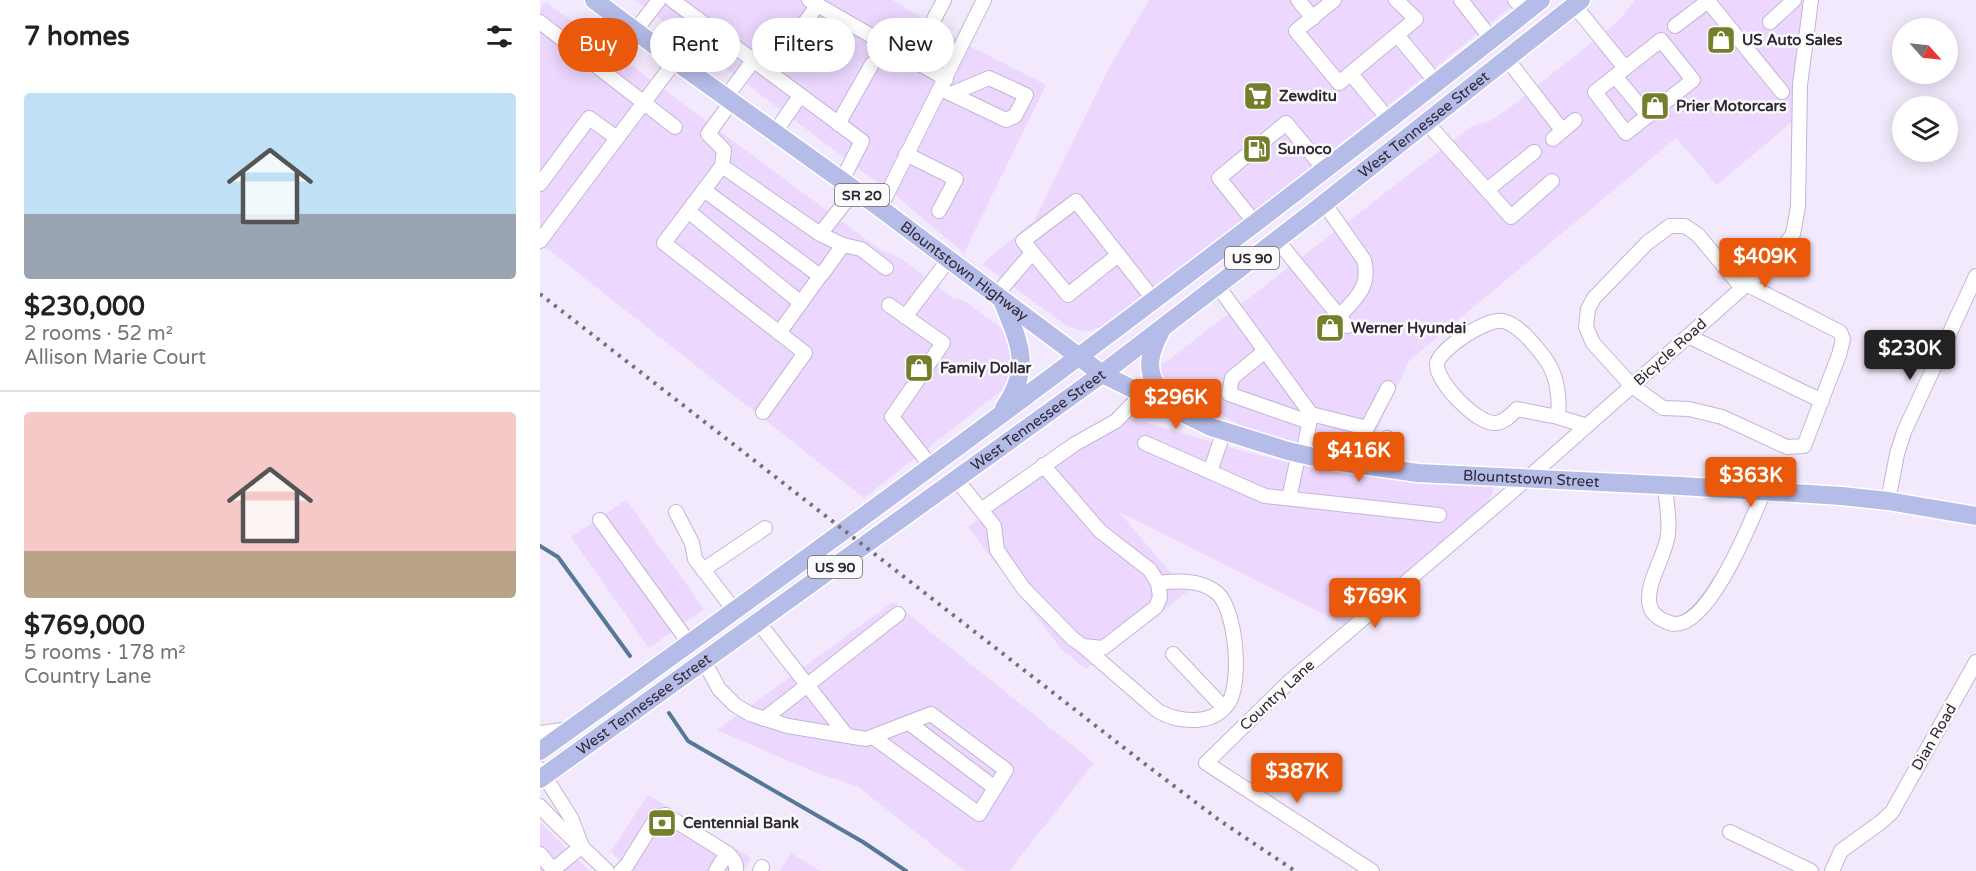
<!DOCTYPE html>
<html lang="en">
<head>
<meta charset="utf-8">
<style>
  body { margin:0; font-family:"Varela Round",sans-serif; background:#f6f6f6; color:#202124; height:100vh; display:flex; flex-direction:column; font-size:22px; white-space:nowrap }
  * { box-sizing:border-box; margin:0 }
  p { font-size:20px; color:#757577 }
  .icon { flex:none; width:33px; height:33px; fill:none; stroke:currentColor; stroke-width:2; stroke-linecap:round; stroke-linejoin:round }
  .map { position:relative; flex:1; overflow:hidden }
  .side { display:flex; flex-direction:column; background:#fff; width:540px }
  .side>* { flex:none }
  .banner { position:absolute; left:18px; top:18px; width:570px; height:54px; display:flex; gap:12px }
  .needle { width:39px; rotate:117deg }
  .fabs { position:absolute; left:1352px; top:18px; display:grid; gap:12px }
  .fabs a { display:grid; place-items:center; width:66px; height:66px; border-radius:50%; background:#fff; box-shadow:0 3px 15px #0003; font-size:30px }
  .price { position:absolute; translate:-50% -51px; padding:0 14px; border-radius:6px; background:#ea580c; color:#fff; font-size:20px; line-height:39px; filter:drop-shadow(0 2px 3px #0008) }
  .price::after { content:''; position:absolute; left:50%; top:36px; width:18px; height:14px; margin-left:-9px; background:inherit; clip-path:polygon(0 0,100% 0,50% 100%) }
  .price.selected { background:#222; color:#fff }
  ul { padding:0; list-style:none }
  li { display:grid; align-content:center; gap:12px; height:318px; padding:0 24px }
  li+li { border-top:2px solid #e0e0e0 }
  li span { display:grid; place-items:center; height:186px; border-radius:6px; color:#555 }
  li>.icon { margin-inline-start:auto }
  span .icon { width:108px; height:108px; fill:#fffc; stroke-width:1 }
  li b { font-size:26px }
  h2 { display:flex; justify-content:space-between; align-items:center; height:72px; padding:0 24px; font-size:26px }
  .tag { padding:0 21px; border-radius:27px; background:#fff; box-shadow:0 3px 15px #0003; font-size:21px; line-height:54px }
  .tag.selected { background:#ea580c; color:#fff }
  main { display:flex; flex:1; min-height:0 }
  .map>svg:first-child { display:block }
  .built { fill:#ecd7ff }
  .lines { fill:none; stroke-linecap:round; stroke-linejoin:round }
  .stream { stroke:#557897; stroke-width:4 }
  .minor-casing { stroke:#c5b4d4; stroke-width:16 }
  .major-casing { stroke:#fff; stroke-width:21 }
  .minor { stroke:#fff; stroke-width:14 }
  .major { stroke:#b5bce8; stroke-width:18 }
  .rail { stroke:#756d7c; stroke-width:4; stroke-dasharray:3 6; stroke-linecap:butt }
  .labels { text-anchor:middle; stroke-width:5; stroke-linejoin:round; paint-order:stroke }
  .shield { fill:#fbfbfb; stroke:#6c6770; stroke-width:1.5 }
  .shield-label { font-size:14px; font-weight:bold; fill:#2e2734 }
  .poi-label { font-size:15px; font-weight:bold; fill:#2e2734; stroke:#fbfbfb; text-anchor:start }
  .street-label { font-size:15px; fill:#2e2734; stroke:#fbfbfb }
</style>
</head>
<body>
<main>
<section class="side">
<h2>7 homes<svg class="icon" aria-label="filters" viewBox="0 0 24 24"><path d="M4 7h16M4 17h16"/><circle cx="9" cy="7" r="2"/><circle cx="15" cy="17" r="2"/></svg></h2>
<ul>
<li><span style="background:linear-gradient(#bfe0f5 65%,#9aa5b1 0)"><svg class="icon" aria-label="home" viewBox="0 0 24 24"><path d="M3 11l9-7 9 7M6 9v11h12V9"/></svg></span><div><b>$230,000</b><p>2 rooms · 52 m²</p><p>Allison Marie Court</p></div></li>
<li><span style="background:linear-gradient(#f6c9c9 75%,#b9a48a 0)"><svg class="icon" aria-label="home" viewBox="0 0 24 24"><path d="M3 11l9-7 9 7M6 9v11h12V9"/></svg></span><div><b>$769,000</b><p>5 rooms · 178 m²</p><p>Country Lane</p></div></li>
</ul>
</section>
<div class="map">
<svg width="1436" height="871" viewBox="0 0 1436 871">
  <rect width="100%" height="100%" fill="#f3e9fd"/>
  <!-- built -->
  <g class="built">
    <polygon points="95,0 352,0 416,38 342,186"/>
    <polygon points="609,0 979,0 686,236 622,280 566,325 549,331 539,330 527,326 442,264 494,221 569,68"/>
    <polygon points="1095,0 1266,0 1257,44 1254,80 1253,121 1177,185 1136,138 869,361 824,458 777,450 721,433 698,424 623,383 618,365 626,362 932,126 950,121 971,107 1078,21"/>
    <polygon points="6,2 339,249 362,259 414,299 423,300 461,328 468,341 473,364 470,381 466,387 324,498 0,243 0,9"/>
    <polygon points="430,46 506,85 424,253 355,195"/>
    <polygon points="590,418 713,454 792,471 899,483 954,487 948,505 803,624 579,512 647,592 546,669 521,649 428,527 528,455"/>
    <polygon points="86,500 164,609 109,648 31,537"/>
    <polygon points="353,602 554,763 469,871 425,871 317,786 274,772 177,730"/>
    <polygon points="108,795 211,858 203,871 88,871 71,851"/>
    <polygon points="0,822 49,871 0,871"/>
    <polygon points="251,853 280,871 240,871"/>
  </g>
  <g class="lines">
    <!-- stream -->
    <g class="stream">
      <polyline points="0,546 18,557 90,656"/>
      <polyline points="129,713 148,741 323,842 366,871"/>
    </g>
    <!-- minor casing -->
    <g class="minor-casing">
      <g id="minor">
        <polyline points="132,0 322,141 302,180"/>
        <polyline points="269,0 406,79"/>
        <polyline points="758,0 773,18"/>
        <polyline points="794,0 756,31 799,83 876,19 856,0"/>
        <polyline points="921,0 952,40"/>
        <polyline points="975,0 986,12"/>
        <polyline points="1034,5 1085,68"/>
        <polyline points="0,22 135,127"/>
        <polyline points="1230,22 1254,0"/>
        <polyline points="1135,26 1168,1 1242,92"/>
        <polyline points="95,31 119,0"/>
        <polyline points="857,35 897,83"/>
        <polyline points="383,40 404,0"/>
        <polygon points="1121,40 1153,80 1086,133 1055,92"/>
        <polyline points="129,56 158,19"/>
        <polyline points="967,59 1022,130"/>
        <polyline points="229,72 277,6"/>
        <polyline points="811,74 849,120"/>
        <polyline points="1075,76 1108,116"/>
        <polyline points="401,89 466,120 475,116 486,95 449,78 411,94"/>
        <polyline points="186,97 213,61"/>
        <polyline points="192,101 168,134 184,150 182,166 124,243 265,353 223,412"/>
        <polyline points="886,122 971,217 1012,181"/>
        <polyline points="298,124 332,64"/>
        <polyline points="235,132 260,96"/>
        <polyline points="1013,139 1035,120"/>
        <polyline points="366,154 416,179 399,211"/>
        <polyline points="182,166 280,234 303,245 321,249 346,268"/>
        <polyline points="0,184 49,118 77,138"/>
        <polyline points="164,190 280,276 239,333"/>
        <polyline points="947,190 994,152"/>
        <path d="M784 203 824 260C831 286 816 299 799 316"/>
        <polyline points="340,208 444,0"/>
        <polyline points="148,211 261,303"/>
        <polyline points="715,223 679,178 746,123 784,169"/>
        <polyline points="280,234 315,190"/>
        <polyline points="737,240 807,326"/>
        <polyline points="0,241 135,61"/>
        <polyline points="578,255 528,295 483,241 536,201 614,300"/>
        <polyline points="283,273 303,245"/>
        <polyline points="677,285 771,414 827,428 848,388"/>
        <polyline points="1202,288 1158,235 1145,226 1130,226 1107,243 1054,298 1048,309 1046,327 1053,343 1092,386 1123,408 1149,409 1182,417 1247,447 1264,446 1299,355 1303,339 1300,332 1206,284"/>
        <polyline points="456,295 492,253"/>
        <polyline points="349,305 403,343 352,417 391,466"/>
        <polyline points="365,317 409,259"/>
        <polyline points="1148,336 1282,401"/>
        <polyline points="725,351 692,378 689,394 769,422"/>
        <path d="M1018 417C1020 395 1017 374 1004 357 994 344 979 325 963 321 947 318 899 349 897 364 896 382 937 424 955 423 964 423 971 415 977 409L1018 417 1047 426"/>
        <polyline points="605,443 725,496 899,515"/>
        <polyline points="763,454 771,415"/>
        <polyline points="842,468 847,438"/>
        <polyline points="670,472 684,431"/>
        <polyline points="416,479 454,526 457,550 484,589 533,639 543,646 563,648 616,607 620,597 618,583 610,570 560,531 503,465"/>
        <path d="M1125 485C1126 501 1130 519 1128 535 1125 557 1104 586 1110 606 1112 615 1121 620 1130 623 1167 635 1213 517 1224 491"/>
        <polyline points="749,498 759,453"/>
        <polyline points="1348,501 1357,454 1364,432 1436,276"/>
        <polyline points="441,510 535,444 576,421 603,393"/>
        <polyline points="136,512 152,543 155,559 194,610"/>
        <polyline points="60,520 149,643"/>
        <polyline points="163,570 225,528"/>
        <polyline points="218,622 307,736"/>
        <path d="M543 646 618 711C640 723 674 726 689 702 702 681 696 607 676 592 659 579 637 581 618 583"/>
        <polyline points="633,654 684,708"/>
        <polyline points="164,661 179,689 195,705 210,714 248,726 326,739 391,714 466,770 439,814 333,737"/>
        <polyline points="224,719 358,614"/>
        <polyline points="369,723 455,788"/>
        <polyline points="0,733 29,729"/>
        <polyline points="0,769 31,818 41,844"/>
        <path d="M0 806C21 830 45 849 67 871"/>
        <polyline points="1190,832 1271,871"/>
        <polyline points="0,854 14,871"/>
        <polyline points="13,870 42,846"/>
        <path d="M81 871 87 865 115 820 120 816 126 815 187 853C193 858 197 863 196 871"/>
        <polyline points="176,871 187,853"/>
        <polyline points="220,871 222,867"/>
        <polyline points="832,871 666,763 750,681 988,478 1234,260 1253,234 1258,207 1260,85 1271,0"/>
        <polyline points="1292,871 1301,851 1341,822 1352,812 1436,662"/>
      </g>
    </g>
    <!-- major casing -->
    <g class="major-casing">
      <g id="major">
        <path id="s1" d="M54 0 145 68 340 208 562 374 671 427 748 451 787 460 878 473 1141 486 1302 496 1348 501 1436 516"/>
        <path d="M462 300C479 343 493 366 464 408"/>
        <path d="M621 331C604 362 608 374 625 404"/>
        <path d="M0 751C339 508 675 260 1001 0"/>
        <path id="s2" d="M0 779 562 374 777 209 1041 0"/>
      </g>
    </g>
    <!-- minor -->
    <use href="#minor" class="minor"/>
    <!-- major -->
    <use href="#major" class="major"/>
    <!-- rail -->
    <polyline class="rail" points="0,294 601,761 679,820 755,871"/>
  </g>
  <!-- icons -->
  <defs>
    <g id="shop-square" transform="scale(1.5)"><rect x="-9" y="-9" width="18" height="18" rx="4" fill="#757e2a" stroke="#fbfbfb"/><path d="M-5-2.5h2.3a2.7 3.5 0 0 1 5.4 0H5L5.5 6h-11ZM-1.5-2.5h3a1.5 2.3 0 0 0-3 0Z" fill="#fff"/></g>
    <g id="supermarket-square" transform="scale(1.5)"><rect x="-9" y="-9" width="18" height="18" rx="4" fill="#757e2a" stroke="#fbfbfb"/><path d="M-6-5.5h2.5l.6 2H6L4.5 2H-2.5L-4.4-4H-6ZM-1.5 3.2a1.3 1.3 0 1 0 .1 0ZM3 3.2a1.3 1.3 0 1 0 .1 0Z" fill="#fff"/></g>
    <g id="fuel-square" transform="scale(1.5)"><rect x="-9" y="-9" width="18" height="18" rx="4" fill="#757e2a" stroke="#fbfbfb"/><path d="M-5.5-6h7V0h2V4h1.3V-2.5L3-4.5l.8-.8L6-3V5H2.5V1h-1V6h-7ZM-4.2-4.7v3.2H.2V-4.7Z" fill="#fff"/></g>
    <g id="bank-square" transform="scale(1.5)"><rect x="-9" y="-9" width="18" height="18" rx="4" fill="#757e2a" stroke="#fbfbfb"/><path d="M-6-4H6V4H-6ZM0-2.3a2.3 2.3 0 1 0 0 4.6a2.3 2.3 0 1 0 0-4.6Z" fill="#fff"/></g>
  </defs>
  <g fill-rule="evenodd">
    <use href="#shop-square" x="1181" y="40"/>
    <use href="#supermarket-square" x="718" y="96"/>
    <use href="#shop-square" x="1115" y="106"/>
    <use href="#fuel-square" x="717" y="149"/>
    <use href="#shop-square" x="790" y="328"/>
    <use href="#shop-square" x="379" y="368"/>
    <use href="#bank-square" x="122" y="823"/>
  </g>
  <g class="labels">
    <!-- shield labels -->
    <g class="shield">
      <rect x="295" y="184" width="54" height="22" rx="4.5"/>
      <rect x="685" y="247" width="54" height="22" rx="4.5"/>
      <rect x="268" y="556" width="54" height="22" rx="4.5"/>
    </g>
    <g class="shield-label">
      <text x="322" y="200">SR 20</text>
      <text x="712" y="263">US 90</text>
      <text x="295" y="572">US 90</text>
    </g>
    <!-- poi labels -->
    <g class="poi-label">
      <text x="1202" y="45">US Auto Sales</text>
      <text x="739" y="101">Zewditu</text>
      <text x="1136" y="111">Prier Motorcars</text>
      <text x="738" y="154">Sunoco</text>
      <text x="811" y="333">Werner Hyundai</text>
      <text x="400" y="373">Family Dollar</text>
      <text x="143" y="828">Centennial Bank</text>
    </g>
    <!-- street labels -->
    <g class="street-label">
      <text dy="5" stroke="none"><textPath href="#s2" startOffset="1100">West Tennessee Street</textPath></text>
      <text dy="5" stroke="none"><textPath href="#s1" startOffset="459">Blountstown Highway</textPath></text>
      <text transform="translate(1130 352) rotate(-42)" y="5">Bicycle Road</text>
      <text dy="5" stroke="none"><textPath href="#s2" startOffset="614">West Tennessee Street</textPath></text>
      <text dy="5" stroke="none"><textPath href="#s1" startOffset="1078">Blountstown Street</textPath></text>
      <text transform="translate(737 695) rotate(-43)" y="5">Country Lane</text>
      <text dy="5" stroke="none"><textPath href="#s2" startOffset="128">West Tennessee Street</textPath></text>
      <text transform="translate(1394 737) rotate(-60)" y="5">Dian Road</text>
    </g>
  </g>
</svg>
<div class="fabs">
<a><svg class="needle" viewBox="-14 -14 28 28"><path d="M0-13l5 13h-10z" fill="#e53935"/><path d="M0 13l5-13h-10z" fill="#757577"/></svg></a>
<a><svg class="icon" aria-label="layers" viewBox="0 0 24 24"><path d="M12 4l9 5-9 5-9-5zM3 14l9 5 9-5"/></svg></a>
</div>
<b class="price" style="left:1225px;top:289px">$409K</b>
<b class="price selected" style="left:1370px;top:381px">$230K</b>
<b class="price" style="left:636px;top:430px">$296K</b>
<b class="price" style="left:819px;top:483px">$416K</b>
<b class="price" style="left:1211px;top:508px">$363K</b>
<b class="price" style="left:835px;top:629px">$769K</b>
<b class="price" style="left:757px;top:804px">$387K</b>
<div class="banner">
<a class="tag selected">Buy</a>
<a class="tag">Rent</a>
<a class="tag">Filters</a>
<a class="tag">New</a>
</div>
</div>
</main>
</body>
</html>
